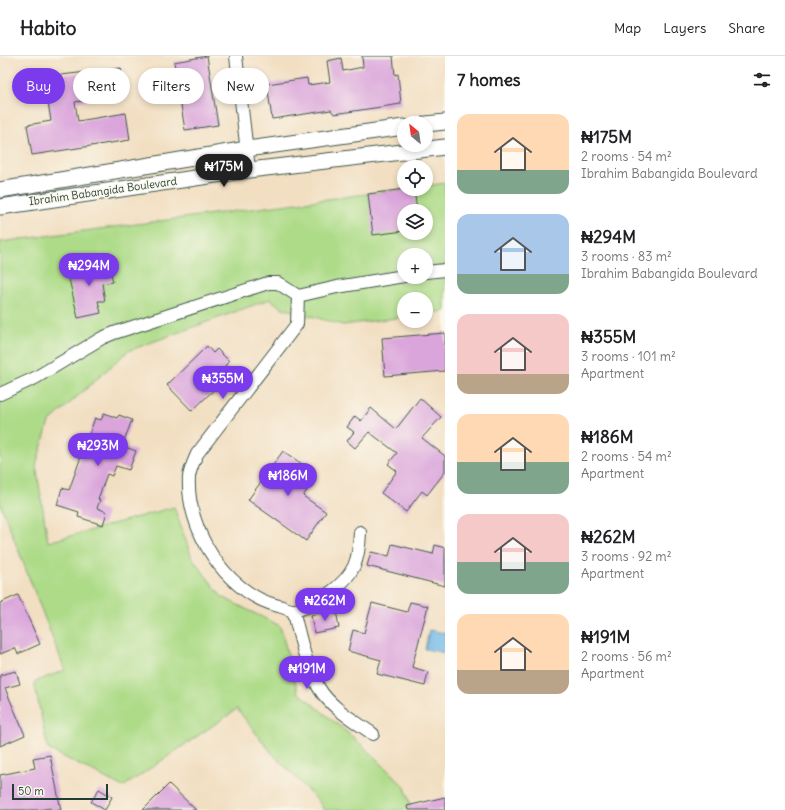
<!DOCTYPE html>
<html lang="en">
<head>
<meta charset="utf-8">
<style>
  body { margin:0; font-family:Delius,sans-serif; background:#f6f6f6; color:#202124; height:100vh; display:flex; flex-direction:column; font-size:15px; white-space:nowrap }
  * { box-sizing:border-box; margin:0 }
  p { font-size:13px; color:#757577 }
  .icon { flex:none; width:22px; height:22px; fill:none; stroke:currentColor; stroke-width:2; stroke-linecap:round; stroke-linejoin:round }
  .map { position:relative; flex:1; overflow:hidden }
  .details { display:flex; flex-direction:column; background:#fff; width:340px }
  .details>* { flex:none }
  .banner { position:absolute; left:12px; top:12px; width:373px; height:36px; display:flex; gap:8px }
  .needle { width:26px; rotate:331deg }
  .controls { position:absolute; left:397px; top:60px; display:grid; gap:8px }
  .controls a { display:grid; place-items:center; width:36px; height:36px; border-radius:50%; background:#fff; box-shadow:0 2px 6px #0003; font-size:20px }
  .scale { position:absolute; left:12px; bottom:10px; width:96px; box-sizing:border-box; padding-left:4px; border:2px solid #1f3d34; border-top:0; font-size:11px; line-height:14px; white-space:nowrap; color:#1f3d34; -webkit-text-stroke:3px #fbf7ec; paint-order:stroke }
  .price { position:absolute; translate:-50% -34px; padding:0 9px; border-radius:14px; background:#7c3aed; color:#fff; font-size:13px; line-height:26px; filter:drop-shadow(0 1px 2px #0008) }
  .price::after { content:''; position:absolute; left:50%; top:24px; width:12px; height:9px; margin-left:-6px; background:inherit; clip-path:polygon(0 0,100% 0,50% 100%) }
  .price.on { background:#222; color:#fff }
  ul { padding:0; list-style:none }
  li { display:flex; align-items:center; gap:12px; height:100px; padding:0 12px }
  li span { display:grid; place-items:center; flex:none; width:112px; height:80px; border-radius:12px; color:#555 }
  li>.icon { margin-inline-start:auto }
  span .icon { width:48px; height:48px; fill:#fffc; stroke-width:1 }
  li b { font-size:17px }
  h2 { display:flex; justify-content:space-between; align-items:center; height:48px; padding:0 12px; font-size:17px }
  .tag { padding:0 14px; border-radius:18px; background:#fff; box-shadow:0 2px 6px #0003; font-size:14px; line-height:36px }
  .tag.on { background:#7c3aed; color:#fff }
  header { display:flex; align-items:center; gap:24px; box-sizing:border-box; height:56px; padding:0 20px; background:#fff; border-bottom:1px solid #e0e0e0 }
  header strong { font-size:19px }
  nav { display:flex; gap:22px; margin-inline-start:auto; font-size:14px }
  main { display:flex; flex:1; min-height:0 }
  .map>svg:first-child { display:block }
  .green { fill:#addb88; stroke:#668c5e; fill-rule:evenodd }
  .water { fill:#70b7e7; stroke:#487a8e }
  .building { fill:#daa5db }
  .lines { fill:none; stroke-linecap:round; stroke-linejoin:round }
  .minor-casing { stroke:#3f5549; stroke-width:14 }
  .tertiary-casing { stroke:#3f5549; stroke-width:17 }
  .minor { stroke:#fff; stroke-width:12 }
  .tertiary { stroke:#fff; stroke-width:15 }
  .labels { text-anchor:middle; stroke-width:3; stroke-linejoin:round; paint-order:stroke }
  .street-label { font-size:11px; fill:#1f3d34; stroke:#fbf7ec }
</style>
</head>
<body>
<header>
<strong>Habito</strong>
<nav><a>Map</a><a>Layers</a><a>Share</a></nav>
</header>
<main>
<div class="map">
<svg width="445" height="754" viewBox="0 0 445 754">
  <rect width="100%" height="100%" fill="#fbf7ec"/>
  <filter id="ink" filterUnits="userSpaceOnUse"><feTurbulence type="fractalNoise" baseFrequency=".025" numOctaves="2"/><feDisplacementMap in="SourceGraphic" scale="8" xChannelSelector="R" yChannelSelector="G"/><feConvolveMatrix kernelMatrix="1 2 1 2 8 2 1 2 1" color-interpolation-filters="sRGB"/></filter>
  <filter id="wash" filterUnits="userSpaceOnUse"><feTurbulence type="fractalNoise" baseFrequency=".012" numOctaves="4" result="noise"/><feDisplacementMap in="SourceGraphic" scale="16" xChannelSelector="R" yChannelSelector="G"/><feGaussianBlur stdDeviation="0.9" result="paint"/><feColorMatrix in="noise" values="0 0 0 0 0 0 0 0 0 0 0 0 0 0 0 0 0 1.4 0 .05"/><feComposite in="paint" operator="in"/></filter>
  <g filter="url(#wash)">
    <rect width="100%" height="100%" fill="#f2dfc2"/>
    <!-- green -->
    <path class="green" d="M445 127V255L426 258V243H404V261L343 269 282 252 270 243 128 295 49 366 36 409 48 486 174 451 192 502 222 541 280 570 298 636 359 686 405 731 412 754H324L319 746 271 696 237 653 123 731 48 693 34 626 65 614 0 447V186L404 133H426V130ZM404 155H426V177H404ZM404 199H426V221H404Z"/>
    <!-- water -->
    <polygon class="water" points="429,574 445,577 445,597 425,593"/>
    <g id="blocks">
      <!-- building -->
      <g class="building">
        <polygon points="207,0 218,69 185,74 174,6"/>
        <polygon points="362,0 393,0 395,19 398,18 401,48 334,58 331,54 272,63 267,28 307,22 308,29 330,26 327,5 341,2 343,15 363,11"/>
        <polygon points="121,12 124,39 75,46 78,65 126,57 130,84 32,99 27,69 51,65 44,21"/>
        <polygon points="405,133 414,133 417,155 404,155 404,175 373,179 368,138"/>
        <polygon points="108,205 113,226 102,228 105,245 98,245 101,257 78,262 67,214"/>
        <polygon points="445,277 445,315 385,320 382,282"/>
        <polygon points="207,290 213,297 217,293 229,305 225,310 231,317 192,355 167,329"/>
        <polygon points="420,342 441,361 422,382 445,400 445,416 427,439 422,435 406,456 381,437 397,415 388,408 397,397 369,376 355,392 347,385 354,376 347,371 355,360 361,365 371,352 396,373"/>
        <polygon points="104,357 117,362 119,359 132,364 122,390 136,395 129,414 116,410 112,420 107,418 98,443 100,444 97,452 107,456 103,469 78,461 79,456 57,449 62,432 69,434 95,362 101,364"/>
        <polygon points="283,395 308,412 300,423 310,430 303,440 326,456 306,485 248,444"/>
        <polygon points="392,488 433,498 435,489 445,492 445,530 367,510 371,496 389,500"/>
        <polygon points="18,539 40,588 18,598 15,592 0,598 0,547"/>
        <polygon points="410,546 428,550 412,611 428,616 425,630 377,618 381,604 348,595 353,574 364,577 372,547 407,556"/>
        <polygon points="336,554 339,572 314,577 311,559"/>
        <polygon points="16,615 20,628 5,632 25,679 0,690 0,619"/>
        <polygon points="50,699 61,754 51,754 50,752 38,754 0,754 0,719 35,712 33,702"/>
        <polygon points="169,728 196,754 143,754"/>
        <polygon points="99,733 112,741 105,754 91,746"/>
        <polygon points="445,741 445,754 408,754 407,750"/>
      </g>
    </g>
  </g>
  <g filter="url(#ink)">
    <use href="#blocks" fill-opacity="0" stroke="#3f5549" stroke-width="1"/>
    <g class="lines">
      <!-- minor casing -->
      <g class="minor-casing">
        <g id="minor">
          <polyline points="236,0 249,114"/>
          <polyline points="426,216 445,214"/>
          <polyline points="298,240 337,231 404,220"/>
          <path d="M0 338 35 322 102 282 114 277 268 227H278L298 240 297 268 197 398C194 405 190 413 189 421 186 473 225 535 275 549 281 550 288 554 293 554 306 554 321 544 331 536 355 518 359 504 360 476"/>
          <path d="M293 554C300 580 305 609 319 632 331 652 355 665 373 678"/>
        </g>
      </g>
      <!-- tertiary casing -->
      <g class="tertiary-casing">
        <g id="tertiary">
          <polyline points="426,68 445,66"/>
          <polyline points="0,134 247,93 404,71"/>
          <polyline points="0,151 249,114 445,91"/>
        </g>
      </g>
      <!-- minor -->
      <use href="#minor" class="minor"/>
      <!-- tertiary -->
      <use href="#tertiary" class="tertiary"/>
    </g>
  </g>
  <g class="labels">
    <!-- street labels -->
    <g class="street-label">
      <text transform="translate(103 135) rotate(-8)" y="4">Ibrahim Babangida Boulevard</text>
    </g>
  </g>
</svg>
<div class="controls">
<a><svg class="needle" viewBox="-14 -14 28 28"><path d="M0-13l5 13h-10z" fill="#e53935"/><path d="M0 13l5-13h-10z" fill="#757577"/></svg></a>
<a><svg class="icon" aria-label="locate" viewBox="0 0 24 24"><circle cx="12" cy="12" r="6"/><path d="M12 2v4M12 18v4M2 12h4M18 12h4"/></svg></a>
<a><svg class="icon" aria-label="layers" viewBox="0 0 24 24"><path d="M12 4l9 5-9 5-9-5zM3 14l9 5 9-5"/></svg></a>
<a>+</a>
<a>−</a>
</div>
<div class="scale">50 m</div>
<b class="price on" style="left:224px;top:132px">₦175M</b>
<b class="price" style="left:89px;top:231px">₦294M</b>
<b class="price" style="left:223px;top:344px">₦355M</b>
<b class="price" style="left:98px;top:411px">₦293M</b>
<b class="price" style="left:288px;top:441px">₦186M</b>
<b class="price" style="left:325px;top:566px">₦262M</b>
<b class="price" style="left:307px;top:634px">₦191M</b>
<div class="banner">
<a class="tag on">Buy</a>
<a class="tag">Rent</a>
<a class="tag">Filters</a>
<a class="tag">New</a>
</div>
</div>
<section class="details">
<h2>7 homes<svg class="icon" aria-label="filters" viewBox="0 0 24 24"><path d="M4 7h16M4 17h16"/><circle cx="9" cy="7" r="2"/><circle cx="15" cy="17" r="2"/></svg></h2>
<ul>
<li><span style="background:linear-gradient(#ffd9b3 70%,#7fa58c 0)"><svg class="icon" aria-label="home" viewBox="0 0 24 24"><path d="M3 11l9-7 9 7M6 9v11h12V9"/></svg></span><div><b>₦175M</b><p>2 rooms · 54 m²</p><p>Ibrahim Babangida Boulevard</p></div></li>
<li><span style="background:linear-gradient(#a9c7e8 75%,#7fa58c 0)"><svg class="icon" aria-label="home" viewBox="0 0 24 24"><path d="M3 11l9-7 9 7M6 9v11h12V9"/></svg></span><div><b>₦294M</b><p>3 rooms · 83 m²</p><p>Ibrahim Babangida Boulevard</p></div></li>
<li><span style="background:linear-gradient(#f6c9c9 75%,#b9a48a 0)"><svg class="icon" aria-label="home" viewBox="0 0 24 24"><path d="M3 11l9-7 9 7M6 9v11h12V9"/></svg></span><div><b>₦355M</b><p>3 rooms · 101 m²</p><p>Apartment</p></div></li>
<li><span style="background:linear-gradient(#ffd9b3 60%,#7fa58c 0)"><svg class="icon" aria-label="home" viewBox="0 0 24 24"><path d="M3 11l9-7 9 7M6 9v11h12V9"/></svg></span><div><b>₦186M</b><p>2 rooms · 54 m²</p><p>Apartment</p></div></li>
<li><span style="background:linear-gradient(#f6c9c9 60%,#7fa58c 0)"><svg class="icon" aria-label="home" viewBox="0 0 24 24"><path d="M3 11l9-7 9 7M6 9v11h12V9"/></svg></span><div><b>₦262M</b><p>3 rooms · 92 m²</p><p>Apartment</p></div></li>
<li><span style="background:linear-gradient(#ffd9b3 70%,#b9a48a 0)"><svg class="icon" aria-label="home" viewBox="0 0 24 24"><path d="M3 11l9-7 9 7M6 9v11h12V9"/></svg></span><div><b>₦191M</b><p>2 rooms · 56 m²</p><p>Apartment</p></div></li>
</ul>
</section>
</main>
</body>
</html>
